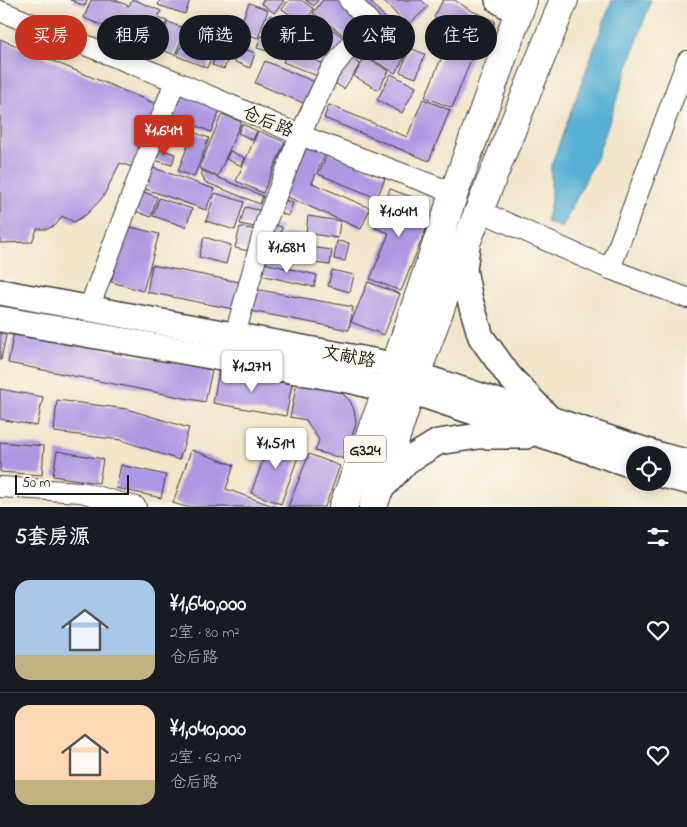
<!DOCTYPE html>
<html lang="zh">
<head>
<meta charset="utf-8">
<style>
  body { margin:0; font-family:"Indie Flower","LXGW WenKai TC",sans-serif; background:#242831; color:#f1f3f6; height:100vh; display:flex; flex-direction:column; font-size:19px; white-space:nowrap }
  * { box-sizing:border-box; margin:0 }
  p { font-size:16px; color:#9ea1a6 }
  .icon { flex:none; width:28px; height:28px; fill:none; stroke:currentColor; stroke-width:2; stroke-linecap:round; stroke-linejoin:round }
  .map { position:relative; height:507px; overflow:hidden }
  .details { display:flex; flex-direction:column; background:#171b24; flex:1 }
  .details>* { flex:none }
  .top-card { position:absolute; left:15px; top:15px; width:658px; height:45px; display:flex; gap:10px }
  .buttons { position:absolute; left:626px; top:446px; display:grid; gap:10px }
  .buttons a { display:grid; place-items:center; width:45px; height:45px; border-radius:50%; background:#171b24; box-shadow:0 2px 12px #0003; font-size:25px }
  .scale { position:absolute; left:15px; bottom:12px; width:114px; box-sizing:border-box; padding-left:5px; border:2px solid #1c1c1c; border-top:0; font-size:14px; line-height:18px; white-space:nowrap; color:#1c1c1c; -webkit-text-stroke:4px #fbf7ec; paint-order:stroke }
  .price { position:absolute; translate:-50% -42px; padding:0 11px; border-radius:5px; background:#fff; color:#222; font-size:16px; line-height:32px; filter:drop-shadow(0 1px 2px #0008) }
  .price::after { content:''; position:absolute; left:50%; top:30px; width:15px; height:11px; margin-left:-8px; background:inherit; clip-path:polygon(0 0,100% 0,50% 100%) }
  .price.active { background:#c8321e; color:#fff }
  ul { padding:0; list-style:none }
  li { display:flex; align-items:center; gap:15px; height:125px; padding:0 15px }
  li+li { border-top:1px solid #363941 }
  li span { display:grid; place-items:center; flex:none; width:140px; height:100px; border-radius:15px; color:#555 }
  li>.icon { margin-inline-start:auto }
  span .icon { width:60px; height:60px; fill:#fffc; stroke-width:1 }
  li b { font-size:21px }
  h2 { display:flex; justify-content:space-between; align-items:center; height:60px; padding:0 15px; font-size:21px }
  .pill { padding:0 18px; border-radius:22px; background:#171b24; box-shadow:0 2px 12px #0003; font-size:18px; line-height:45px }
  .pill.active { background:#c8321e; color:#fff }
  .map>svg:first-child { display:block }
  .water { fill:#56b0d4; stroke:#396678 }
  .building { fill:#ae97e3 }
  .lines { fill:none; stroke-linecap:round; stroke-linejoin:round }
  .minor-casing { stroke:#3c3a36; stroke-width:22 }
  .major-casing { stroke:#3c3a36; stroke-width:28 }
  .highway-casing { stroke:#3c3a36; stroke-width:30 }
  .minor { stroke:#fff; stroke-width:20 }
  .major { stroke:#fff; stroke-width:25 }
  .highway { stroke:#fff; stroke-width:28 }
  .labels { text-anchor:middle; stroke-width:4; stroke-linejoin:round; paint-order:stroke }
  .shield { fill:#fbf7ec; stroke:#5f5e5a; stroke-width:1 }
  .shield-label { font-size:16px; font-weight:bold; fill:#1c1c1c }
  .street-label { font-size:18px; fill:#1c1c1c; stroke:#fbf7ec }
</style>
</head>
<body>
<div class="map">
<svg width="687" height="507" viewBox="0 0 687 507">
  <rect width="100%" height="100%" fill="#fbf7ec"/>
  <filter id="ink" filterUnits="userSpaceOnUse"><feTurbulence type="fractalNoise" baseFrequency=".02" numOctaves="2"/><feDisplacementMap in="SourceGraphic" scale="10" xChannelSelector="R" yChannelSelector="G"/><feConvolveMatrix kernelMatrix="1 2 1 2 8 2 1 2 1" color-interpolation-filters="sRGB"/></filter>
  <filter id="wash" filterUnits="userSpaceOnUse"><feTurbulence type="fractalNoise" baseFrequency=".0096" numOctaves="4" result="noise"/><feDisplacementMap in="SourceGraphic" scale="20" xChannelSelector="R" yChannelSelector="G"/><feGaussianBlur stdDeviation="1.12" result="paint"/><feColorMatrix in="noise" values="0 0 0 0 0 0 0 0 0 0 0 0 0 0 0 0 0 1.4 0 .05"/><feComposite in="paint" operator="in"/></filter>
  <g filter="url(#wash)">
    <rect width="100%" height="100%" fill="#f2e5ca"/>
    <!-- water -->
    <polygon class="water" points="612,0 651,0 598,154 562,228 546,222 551,201 551,166"/>
    <g id="blocks">
      <!-- building -->
      <g class="building">
        <polygon points="70,0 87,0 85,6"/>
        <polygon points="91,0 115,0 129,6 132,0 135,0 161,11 158,18 167,21 156,47 84,18"/>
        <polygon points="160,0 190,0 185,14 158,5"/>
        <polygon points="263,0 282,0 284,1 274,13 261,3"/>
        <polygon points="289,0 301,0 314,9 303,24 282,9"/>
        <polygon points="305,0 318,0 314,6"/>
        <polygon points="323,0 338,0 365,21 351,40 313,13"/>
        <polygon points="353,0 369,0 389,22 381,30"/>
        <polygon points="383,0 422,0 428,7 407,26"/>
        <polygon points="443,0 454,0 472,11 495,21 486,48 477,44 452,108 425,97 453,30 434,17"/>
        <polygon points="249,3 268,10 258,38 238,31"/>
        <polygon points="270,15 297,28 290,44 263,31"/>
        <polygon points="312,15 350,42 335,62 297,35"/>
        <polygon points="168,22 186,29 175,55 157,48"/>
        <polygon points="190,26 219,38 207,68 177,56"/>
        <polygon points="369,32 406,55 395,73 357,50"/>
        <polygon points="261,36 282,43 278,54 257,48"/>
        <polygon points="0,39 156,104 132,167 120,163 103,197 87,214 74,222 62,216 56,225 47,229 37,229 32,242 0,243"/>
        <polygon points="221,40 255,53 250,68 228,59 224,69 212,65"/>
        <polygon points="410,48 425,54 416,78 400,72"/>
        <polygon points="289,49 326,65 320,77 283,62"/>
        <polygon points="365,57 389,71 378,90 354,76"/>
        <polygon points="351,58 360,64 344,89 335,83"/>
        <polygon points="265,61 317,83 308,105 255,83"/>
        <polygon points="391,74 416,87 402,113 377,100"/>
        <polygon points="179,90 221,107 211,132 170,115"/>
        <polygon points="423,99 450,110 429,161 324,118 329,105 407,137"/>
        <polygon points="222,114 241,122 218,176 199,168"/>
        <polygon points="242,124 257,131 253,140 238,133"/>
        <polygon points="258,131 285,142 263,193 236,181"/>
        <polygon points="193,132 209,138 194,177 178,171"/>
        <polygon points="306,142 326,151 312,183 370,208 361,229 283,195"/>
        <polygon points="157,148 175,154 172,165 154,160"/>
        <polygon points="230,151 245,158 242,166 226,159"/>
        <polygon points="328,152 386,176 377,198 318,174"/>
        <polygon points="151,167 214,189 206,210 143,188"/>
        <polygon points="200,170 263,196 260,204 205,182"/>
        <polygon points="390,189 417,199 421,202 424,207 426,220 426,229 401,291 370,279 389,233 375,228"/>
        <polygon points="141,191 157,197 151,217 135,211"/>
        <polygon points="215,193 244,202 235,230 206,221"/>
        <polygon points="159,198 192,209 186,227 153,216"/>
        <polygon points="279,198 293,203 288,216 274,210"/>
        <polygon points="245,207 263,211 259,228 240,224"/>
        <polygon points="308,216 340,221 338,238 306,233"/>
        <polygon points="270,224 282,227 273,260 260,257"/>
        <polygon points="127,226 159,234 143,291 111,282"/>
        <polygon points="240,227 258,230 254,252 235,248"/>
        <polygon points="283,232 307,235 304,260 280,258"/>
        <polygon points="204,237 231,245 226,264 199,257"/>
        <polygon points="337,241 349,243 345,261 334,259"/>
        <polygon points="309,247 332,250 330,265 307,262"/>
        <polygon points="259,262 317,275 314,287 256,274"/>
        <polygon points="152,265 239,282 233,309 147,292"/>
        <polygon points="332,270 354,275 350,292 328,286"/>
        <polygon points="368,282 400,294 384,335 351,322"/>
        <polygon points="249,288 353,307 349,330 245,310"/>
        <polygon points="0,329 7,330 1,360 0,360"/>
        <polygon points="14,332 212,370 205,402 8,363"/>
        <polygon points="219,371 292,384 286,416 213,403"/>
        <polygon points="297,382 339,390 350,401 354,410 356,423 345,459 315,451 319,440 306,420 290,417"/>
        <polygon points="0,389 43,397 37,426 0,419"/>
        <polygon points="57,400 127,409 189,428 179,460 121,440 54,432"/>
        <polygon points="272,436 296,444 299,454 281,504 251,493"/>
        <polygon points="0,442 44,446 42,475 0,472"/>
        <polygon points="191,450 234,465 226,489 276,507 186,507 173,503"/>
        <polygon points="57,451 103,459 99,483 53,476"/>
        <polygon points="309,454 340,466 325,507 288,507"/>
        <polygon points="121,465 166,475 161,498 116,488"/>
      </g>
    </g>
  </g>
  <g filter="url(#ink)">
    <use href="#blocks" fill-opacity="0" stroke="#3c3a36" stroke-width="1"/>
    <g class="lines">
      <!-- minor casing -->
      <g class="minor-casing">
        <g id="minor">
          <polyline points="0,11 175,81 300,135 454,193"/>
          <polyline points="480,211 610,269 687,298"/>
          <polyline points="610,269 687,61"/>
          <polyline points="89,308 175,81"/>
          <polyline points="235,335 266,222 300,135 330,71 369,21 349,0"/>
          <polyline points="0,487 81,492 136,507"/>
        </g>
      </g>
      <!-- major casing -->
      <g class="major-casing">
        <g id="major">
          <polyline points="498,0 518,13"/>
          <polyline points="467,246 464,270 470,300 481,337 509,376 548,417"/>
          <polyline points="0,292 378,362 659,455"/>
          <polyline points="0,319 353,381 387,390 411,391 635,466"/>
          <polyline points="662,456 687,462"/>
          <polyline points="662,475 687,481"/>
          <polyline points="378,492 407,461 438,442 479,436 526,436"/>
        </g>
      </g>
      <!-- highway casing -->
      <g class="highway-casing">
        <g id="highway">
          <polyline points="343,507 387,390 454,193 523,0"/>
          <polyline points="373,507 416,375 445,295 564,0"/>
        </g>
      </g>
      <!-- minor -->
      <use href="#minor" class="minor"/>
      <!-- major -->
      <use href="#major" class="major"/>
      <!-- highway -->
      <use href="#highway" class="highway"/>
    </g>
  </g>
  <g class="labels">
    <!-- shield labels -->
    <rect class="shield" x="344" y="435.5" width="42" height="27" rx="4"/>
    <g class="shield-label">
      <text x="365" y="455">G324</text>
    </g>
    <!-- street labels -->
    <g class="street-label">
      <text transform="translate(268 121) rotate(23)" y="6">仓后路</text>
      <text transform="translate(349 356) rotate(11)" y="6">文献路</text>
    </g>
  </g>
</svg>
<div class="buttons">
<a><svg class="icon" aria-label="locate" viewBox="0 0 24 24"><circle cx="12" cy="12" r="6"/><path d="M12 2v4M12 18v4M2 12h4M18 12h4"/></svg></a>
</div>
<div class="scale">50 m</div>
<b class="price active" style="left:164px;top:157px">¥1.64M</b>
<b class="price" style="left:399px;top:238px">¥1.04M</b>
<b class="price" style="left:287px;top:274px">¥1.68M</b>
<b class="price" style="left:252px;top:393px">¥1.27M</b>
<b class="price" style="left:276px;top:470px">¥1.51M</b>
<div class="top-card">
<a class="pill active">买房</a>
<a class="pill">租房</a>
<a class="pill">筛选</a>
<a class="pill">新上</a>
<a class="pill">公寓</a>
<a class="pill">住宅</a>
</div>
</div>
<section class="details">
<h2>5套房源<svg class="icon" aria-label="filters" viewBox="0 0 24 24"><path d="M4 7h16M4 17h16"/><circle cx="9" cy="7" r="2"/><circle cx="15" cy="17" r="2"/></svg></h2>
<ul>
<li><span style="background:linear-gradient(#a9c7e8 75%,#c2b280 0)"><svg class="icon" aria-label="home" viewBox="0 0 24 24"><path d="M3 11l9-7 9 7M6 9v11h12V9"/></svg></span><div><b>¥1,640,000</b><p>2室 · 80 m²</p><p>仓后路</p></div><svg class="icon" aria-label="heart" viewBox="0 0 24 24"><path d="M12 20l-8-8c-3-5 5-10 8-4 3-6 11-1 8 4z"/></svg></li>
<li><span style="background:linear-gradient(#ffd9b3 75%,#c2b280 0)"><svg class="icon" aria-label="home" viewBox="0 0 24 24"><path d="M3 11l9-7 9 7M6 9v11h12V9"/></svg></span><div><b>¥1,040,000</b><p>2室 · 62 m²</p><p>仓后路</p></div><svg class="icon" aria-label="heart" viewBox="0 0 24 24"><path d="M12 20l-8-8c-3-5 5-10 8-4 3-6 11-1 8 4z"/></svg></li>
</ul>
</section>
</body>
</html>
